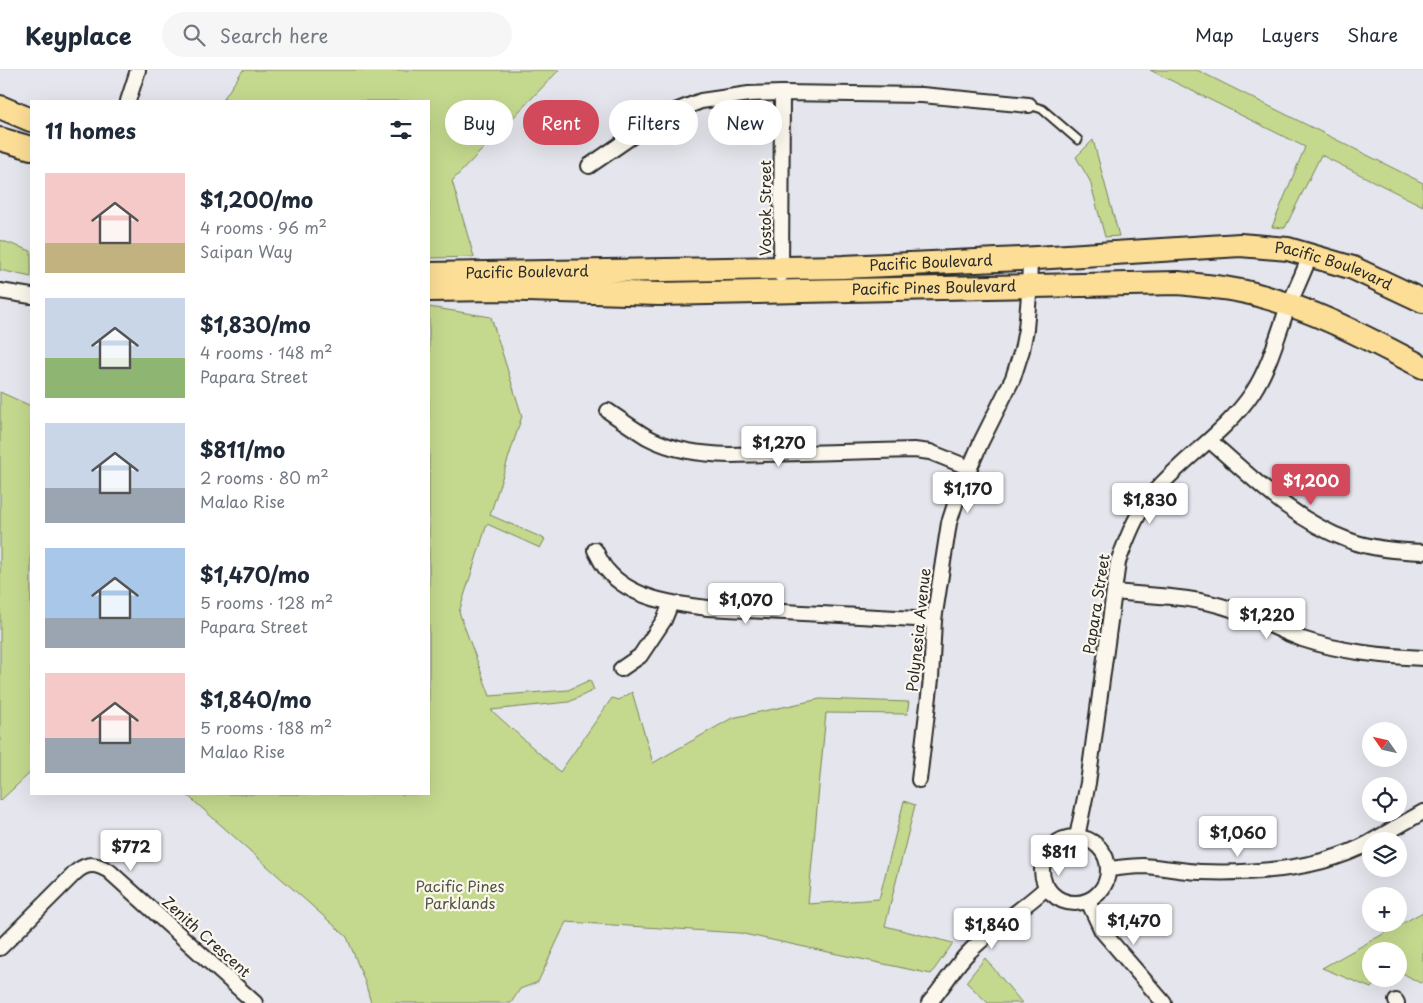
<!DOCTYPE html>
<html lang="en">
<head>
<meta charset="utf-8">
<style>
  body { margin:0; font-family:"Playpen Sans",sans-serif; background:#f6f6f7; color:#1f2937; height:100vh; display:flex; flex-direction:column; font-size:19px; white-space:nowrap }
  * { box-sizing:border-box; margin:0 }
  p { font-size:16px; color:#747a83 }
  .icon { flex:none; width:28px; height:28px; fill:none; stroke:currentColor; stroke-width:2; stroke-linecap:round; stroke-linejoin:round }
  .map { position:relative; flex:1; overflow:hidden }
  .details { position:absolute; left:30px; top:30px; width:400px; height:695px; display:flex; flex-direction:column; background:#fff; border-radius:0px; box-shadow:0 5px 20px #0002 }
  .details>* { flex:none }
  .hud { position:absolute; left:445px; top:30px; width:475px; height:45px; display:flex; gap:10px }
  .needle { width:32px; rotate:304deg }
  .tools { position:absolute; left:1362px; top:652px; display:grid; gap:10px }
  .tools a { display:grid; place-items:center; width:45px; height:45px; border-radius:50%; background:#fff; box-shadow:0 5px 20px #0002; font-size:25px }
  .price { position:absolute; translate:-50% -42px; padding:0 11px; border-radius:5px; background:#fff; color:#222; font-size:16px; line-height:32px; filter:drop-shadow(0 1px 2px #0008) }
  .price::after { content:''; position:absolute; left:50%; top:30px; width:15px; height:11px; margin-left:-8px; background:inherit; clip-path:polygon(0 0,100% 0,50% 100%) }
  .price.active { background:#d1495b; color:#fff }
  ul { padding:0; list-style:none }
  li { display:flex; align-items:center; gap:15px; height:125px; padding:0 15px }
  li span { display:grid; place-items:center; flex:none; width:140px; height:100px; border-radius:0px; color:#555 }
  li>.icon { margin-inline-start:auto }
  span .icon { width:60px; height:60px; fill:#fffc; stroke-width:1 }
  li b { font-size:21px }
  h2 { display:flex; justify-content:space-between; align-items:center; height:60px; padding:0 15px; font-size:21px }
  .chip { padding:0 18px; border-radius:22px; background:#fff; box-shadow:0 5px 20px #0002; font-size:18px; line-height:45px }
  .chip.active { background:#d1495b; color:#fff }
  header { display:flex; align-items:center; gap:30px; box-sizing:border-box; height:70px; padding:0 25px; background:#fff; border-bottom:1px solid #e0e1e3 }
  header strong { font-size:24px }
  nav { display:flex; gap:28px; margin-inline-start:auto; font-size:18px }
  .search { width:350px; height:45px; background:#f6f6f7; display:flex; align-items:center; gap:12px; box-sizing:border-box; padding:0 18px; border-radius:28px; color:#747a83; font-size:19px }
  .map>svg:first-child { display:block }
  .green { fill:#c4d98e; stroke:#78825c }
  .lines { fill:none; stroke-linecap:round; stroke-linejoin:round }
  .lane-casing { stroke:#2b2b2b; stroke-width:11 }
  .street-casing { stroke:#2b2b2b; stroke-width:18 }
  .primary-casing { stroke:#2b2b2b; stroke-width:26 }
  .lane { stroke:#fbf7ec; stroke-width:7 }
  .street { stroke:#fbf7ec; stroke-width:14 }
  .primary { stroke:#fcde96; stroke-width:22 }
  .labels { text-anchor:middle; stroke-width:4.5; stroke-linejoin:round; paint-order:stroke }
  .street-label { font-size:15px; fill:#2b2b2b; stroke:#fbf7ec }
  .park-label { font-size:15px; fill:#515644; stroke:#fbf7ec }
</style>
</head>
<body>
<header>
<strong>Keyplace</strong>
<div class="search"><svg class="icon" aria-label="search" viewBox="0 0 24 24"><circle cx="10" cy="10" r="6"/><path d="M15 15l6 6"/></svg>Search here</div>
<nav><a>Map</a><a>Layers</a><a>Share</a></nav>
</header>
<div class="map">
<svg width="1423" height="933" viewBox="0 0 1423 933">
  <rect width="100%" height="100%" fill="#e5e6ed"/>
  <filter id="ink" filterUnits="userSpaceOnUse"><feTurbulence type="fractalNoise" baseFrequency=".02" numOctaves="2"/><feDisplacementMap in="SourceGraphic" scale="10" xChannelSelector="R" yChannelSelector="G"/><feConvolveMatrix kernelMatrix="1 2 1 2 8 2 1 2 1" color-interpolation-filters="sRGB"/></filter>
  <g filter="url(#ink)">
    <!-- green -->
    <g class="green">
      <polygon points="243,0 559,0 452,111 474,187 429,188 429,31 224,31 224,28"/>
      <polygon points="1150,0 1197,0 1423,113 1423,136 1321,85 1285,158 1272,157 1305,77"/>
      <polygon points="1093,70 1119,166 1105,167 1090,111 1076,87"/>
      <polygon points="0,170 31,181 31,207 0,200"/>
      <polygon points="429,237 491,247 522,346 490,445 545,469 540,478 487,454 459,542 490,626 568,620 590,610 594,620 569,632 491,640 560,702 612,628 619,630 632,622 653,693 732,648 820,629 909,632 907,644 826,643 808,834 879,829 904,731 915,735 885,856 953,873 931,904 739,863 566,852 538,912 520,919 511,933 371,933 365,912 347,867 186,724 429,724"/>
      <polygon points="0,322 31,336 31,702 0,731"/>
      <polygon points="1423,842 1423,911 1420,913 1399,901 1399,881 1371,881 1371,909 1379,909 1371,918 1322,898"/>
      <polygon points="985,888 1022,933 988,933 966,912"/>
    </g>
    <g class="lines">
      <!-- lane casing -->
      <g class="lane-casing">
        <polyline id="lane" points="1029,35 1042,39 1078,70"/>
      </g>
      <!-- street casing -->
      <g class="street-casing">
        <g id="street">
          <polyline points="128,31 138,0"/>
          <polyline points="589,96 660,47 701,31 749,24 782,23 922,25 1029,35"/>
          <polyline points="781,205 782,23"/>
          <polyline points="0,221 31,226"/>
          <path d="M608 341C621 350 634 359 647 367 673 381 701 384 730 385L914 380 930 382 970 398"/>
          <path d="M1210 371C1253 408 1293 450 1348 470 1371 479 1398 481 1423 482"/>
          <path d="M595 480C599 487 602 495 607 500 631 529 674 534 708 538L934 550"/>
          <path d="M1114 522C1153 526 1194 526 1231 539 1256 547 1278 560 1302 569 1342 582 1382 586 1423 588"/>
          <polyline points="621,599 640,586 664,550 671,533"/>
          <polyline points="919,710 931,609 934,550 949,453 958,425 981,372 1013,308 1022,280 1026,259 1029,225 1030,189"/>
          <path d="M1077 767 1088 713 1118 492C1126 471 1136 444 1150 427 1181 389 1225 364 1253 322 1268 299 1276 271 1285 245 1293 225 1302 206 1310 186"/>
          <circle cx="1075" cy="800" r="33"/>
          <polyline points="1372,771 1423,742"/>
          <path d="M1108 799C1120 798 1131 796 1143 796 1162 797 1181 801 1200 802 1255 804 1322 799 1371 772"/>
          <polyline points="1088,831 1102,861 1164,933"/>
          <path d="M0 878 76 802C88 792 97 794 109 801L255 933"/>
          <polyline points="1396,931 1397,933"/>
          <path d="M929 933C944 917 954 896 970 881 994 857 1022 840 1047 817"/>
        </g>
      </g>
      <!-- primary casing -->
      <g class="primary-casing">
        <g id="primary">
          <polyline points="0,37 31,50"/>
          <polyline points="0,69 31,78"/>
          <path id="s1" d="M429 204 843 197 1020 189 1240 175 1288 179 1353 198 1423 231"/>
          <path id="s2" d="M429 220 496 219 659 224 1178 213C1206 216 1234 218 1261 226 1318 241 1370 270 1423 297"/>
        </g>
      </g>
      <!-- lane -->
      <use href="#lane" class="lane"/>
      <!-- street -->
      <use href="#street" class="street"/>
      <!-- primary -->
      <use href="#primary" class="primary"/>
    </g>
  </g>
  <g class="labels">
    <!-- street labels -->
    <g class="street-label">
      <text transform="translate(766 138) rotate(-90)" y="5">Vostok Street</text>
      <text dy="5" stroke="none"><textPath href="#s1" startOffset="502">Pacific Boulevard</textPath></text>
      <text dy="5" stroke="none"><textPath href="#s1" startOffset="908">Pacific Boulevard</textPath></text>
      <text dy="5" stroke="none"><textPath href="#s1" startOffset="98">Pacific Boulevard</textPath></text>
      <text dy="5" stroke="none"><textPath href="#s2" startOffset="505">Pacific Pines Boulevard</textPath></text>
      <text transform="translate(1097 534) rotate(-81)" y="5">Papara Street</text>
      <text transform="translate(919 560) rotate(-84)" y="5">Polynesia Avenue</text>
      <text transform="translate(206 867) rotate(42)" y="5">Zenith Crescent</text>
    </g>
    <!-- park labels -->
    <g class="park-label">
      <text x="460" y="822">Pacific Pines<tspan x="460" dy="17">Parklands</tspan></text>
    </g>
  </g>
</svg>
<div class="tools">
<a><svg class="needle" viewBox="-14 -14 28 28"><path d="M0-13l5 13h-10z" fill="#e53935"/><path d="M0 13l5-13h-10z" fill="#747a83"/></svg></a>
<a><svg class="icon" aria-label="locate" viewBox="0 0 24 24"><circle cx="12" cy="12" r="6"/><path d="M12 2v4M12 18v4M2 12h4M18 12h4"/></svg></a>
<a><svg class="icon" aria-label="layers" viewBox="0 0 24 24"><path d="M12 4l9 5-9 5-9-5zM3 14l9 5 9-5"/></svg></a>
<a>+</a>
<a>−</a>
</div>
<b class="price" style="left:779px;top:398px">$1,270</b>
<b class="price active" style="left:1311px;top:436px">$1,200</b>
<b class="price" style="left:968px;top:444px">$1,170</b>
<b class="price" style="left:1150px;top:455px">$1,830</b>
<b class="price" style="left:746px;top:555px">$1,070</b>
<b class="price" style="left:1267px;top:570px">$1,220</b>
<b class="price" style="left:1238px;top:788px">$1,060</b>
<b class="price" style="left:131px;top:802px">$772</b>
<b class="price" style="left:1059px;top:807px">$811</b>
<b class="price" style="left:1134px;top:876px">$1,470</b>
<b class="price" style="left:992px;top:880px">$1,840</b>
<div class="hud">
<a class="chip">Buy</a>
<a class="chip active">Rent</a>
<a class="chip">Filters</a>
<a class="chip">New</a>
</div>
<section class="details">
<h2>11 homes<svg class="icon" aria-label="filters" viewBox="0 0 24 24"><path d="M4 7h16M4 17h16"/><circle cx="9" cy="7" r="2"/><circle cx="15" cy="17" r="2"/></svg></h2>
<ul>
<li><span style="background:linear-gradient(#f6c9c9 70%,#c2b280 0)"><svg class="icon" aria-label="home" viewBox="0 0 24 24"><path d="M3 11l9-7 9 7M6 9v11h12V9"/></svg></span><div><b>$1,200/mo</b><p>4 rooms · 96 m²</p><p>Saipan Way</p></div></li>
<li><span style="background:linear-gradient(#c9d6e8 60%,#8fb573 0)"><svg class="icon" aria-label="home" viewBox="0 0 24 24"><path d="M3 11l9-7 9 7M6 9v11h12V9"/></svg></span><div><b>$1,830/mo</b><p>4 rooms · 148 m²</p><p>Papara Street</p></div></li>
<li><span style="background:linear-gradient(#c9d6e8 65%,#9aa5b1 0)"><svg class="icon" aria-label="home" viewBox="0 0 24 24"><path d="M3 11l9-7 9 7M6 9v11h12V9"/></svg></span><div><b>$811/mo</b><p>2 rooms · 80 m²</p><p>Malao Rise</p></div></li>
<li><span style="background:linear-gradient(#a9c7e8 70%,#9aa5b1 0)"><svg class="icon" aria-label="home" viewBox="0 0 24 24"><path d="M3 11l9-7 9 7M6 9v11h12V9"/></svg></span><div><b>$1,470/mo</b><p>5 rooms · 128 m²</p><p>Papara Street</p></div></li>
<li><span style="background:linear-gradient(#f6c9c9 65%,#9aa5b1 0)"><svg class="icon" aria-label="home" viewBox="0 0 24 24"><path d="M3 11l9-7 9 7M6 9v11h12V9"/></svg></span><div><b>$1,840/mo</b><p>5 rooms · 188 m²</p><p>Malao Rise</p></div></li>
</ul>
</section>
</div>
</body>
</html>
